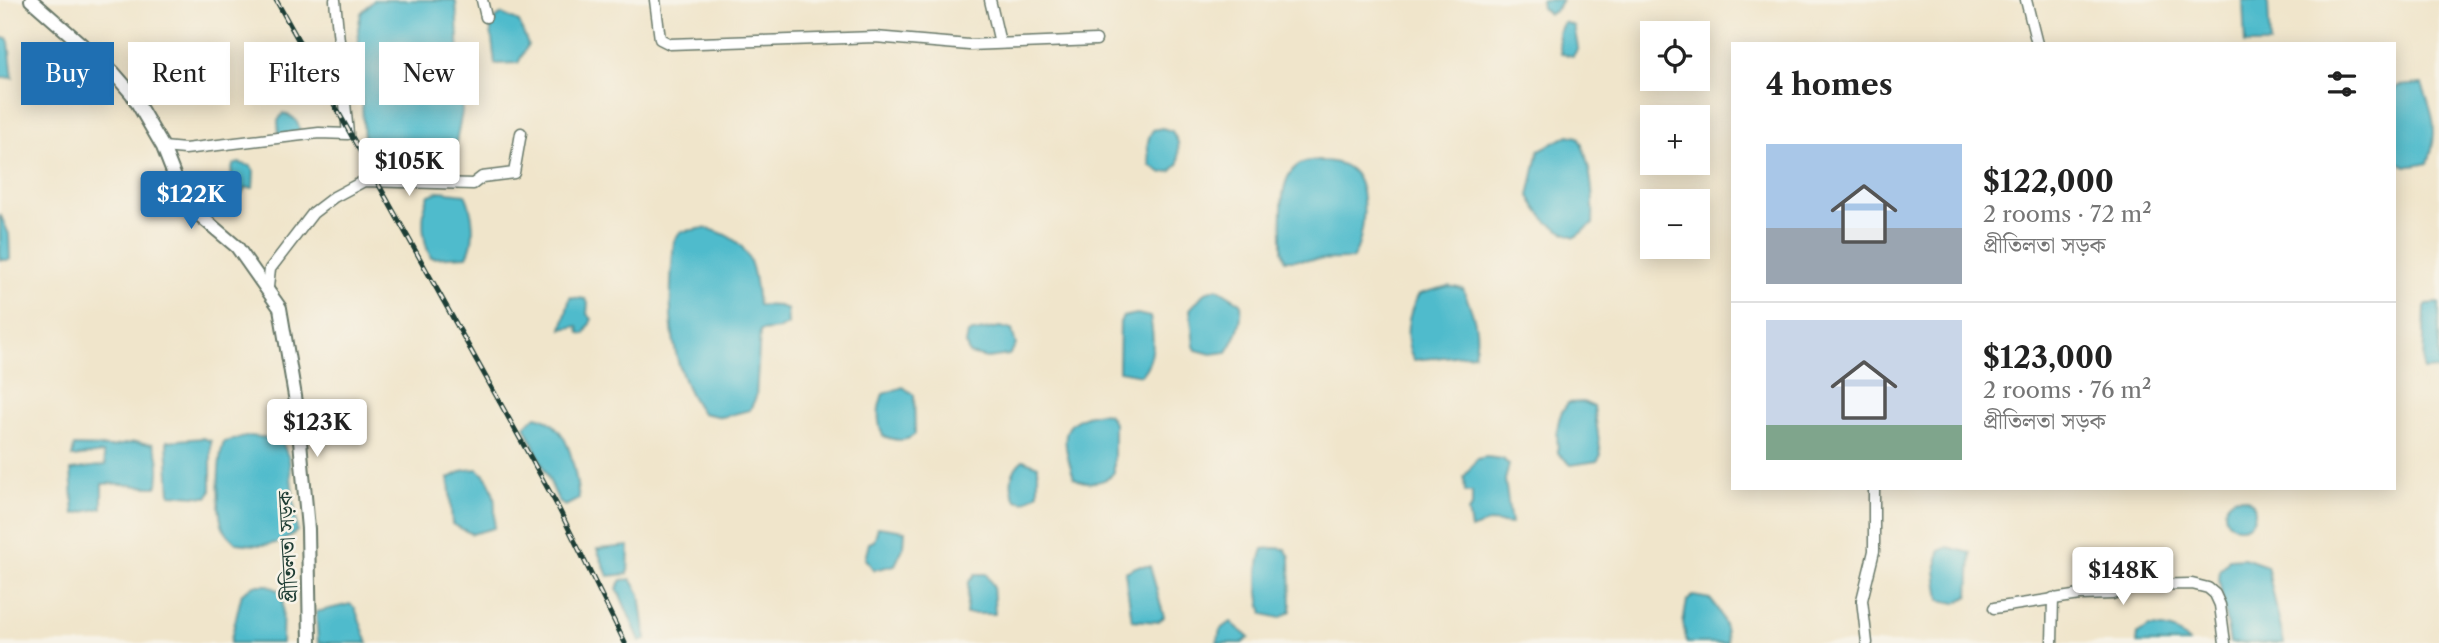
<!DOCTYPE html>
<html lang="en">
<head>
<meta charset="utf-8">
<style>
  body { margin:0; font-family:"Libre Caslon Text","Noto Serif Bengali",serif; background:#f2f2f2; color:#222; height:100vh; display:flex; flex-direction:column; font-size:26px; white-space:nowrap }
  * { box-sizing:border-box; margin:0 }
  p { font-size:23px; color:#767676 }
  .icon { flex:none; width:38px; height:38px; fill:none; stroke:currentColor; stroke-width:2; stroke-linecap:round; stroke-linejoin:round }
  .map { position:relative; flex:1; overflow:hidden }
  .sheet { position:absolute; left:1731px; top:42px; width:665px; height:448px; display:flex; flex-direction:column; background:#fff; border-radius:0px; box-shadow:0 4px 18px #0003 }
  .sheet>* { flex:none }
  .hud { position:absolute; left:21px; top:42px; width:665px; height:63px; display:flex; gap:14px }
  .controls { position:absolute; left:1640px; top:21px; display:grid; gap:14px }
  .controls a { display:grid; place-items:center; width:70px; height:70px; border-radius:0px; background:#fff; box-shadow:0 4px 18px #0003; font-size:35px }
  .price { position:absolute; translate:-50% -60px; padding:0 16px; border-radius:7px; background:#fff; color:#222; font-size:23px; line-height:46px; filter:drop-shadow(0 2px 4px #0008) }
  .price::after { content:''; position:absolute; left:50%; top:42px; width:21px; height:16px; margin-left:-10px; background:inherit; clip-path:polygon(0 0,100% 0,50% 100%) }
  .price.active { background:#1f6fb2; color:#fff }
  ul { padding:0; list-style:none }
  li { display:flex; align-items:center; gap:21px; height:175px; padding:0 35px }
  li+li { border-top:2px solid #e0e0e0 }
  li span { display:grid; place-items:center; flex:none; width:196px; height:140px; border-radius:0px; color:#555 }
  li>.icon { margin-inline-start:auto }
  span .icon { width:84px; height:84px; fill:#fffc; stroke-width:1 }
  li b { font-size:30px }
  h2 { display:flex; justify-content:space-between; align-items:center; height:84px; padding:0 35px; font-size:30px }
  .tag { padding:0 24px; border-radius:0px; background:#fff; box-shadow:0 4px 18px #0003; font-size:24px; line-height:63px }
  .tag.active { background:#1f6fb2; color:#fff }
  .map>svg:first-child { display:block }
  .water { fill:#50bbcc; stroke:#387c80; stroke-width:2 }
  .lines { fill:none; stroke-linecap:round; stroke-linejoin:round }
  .minor-casing { stroke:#687869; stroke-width:13 }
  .major-casing { stroke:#687869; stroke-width:16 }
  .minor { stroke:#fff; stroke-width:10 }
  .major { stroke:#fff; stroke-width:12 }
  .rail-casing { stroke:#1f3d34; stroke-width:5 }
  .rail { stroke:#f7f3e8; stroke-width:2.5; stroke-dasharray:8; stroke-linecap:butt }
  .labels { text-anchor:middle; stroke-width:5; stroke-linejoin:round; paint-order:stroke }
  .street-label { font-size:21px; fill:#1f3d34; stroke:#f7f3e8 }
</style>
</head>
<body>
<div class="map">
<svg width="2439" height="643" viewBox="0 0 2439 643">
  <rect width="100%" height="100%" fill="#f7f3e8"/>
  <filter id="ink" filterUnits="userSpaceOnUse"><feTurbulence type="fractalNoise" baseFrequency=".0143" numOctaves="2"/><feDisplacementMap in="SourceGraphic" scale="14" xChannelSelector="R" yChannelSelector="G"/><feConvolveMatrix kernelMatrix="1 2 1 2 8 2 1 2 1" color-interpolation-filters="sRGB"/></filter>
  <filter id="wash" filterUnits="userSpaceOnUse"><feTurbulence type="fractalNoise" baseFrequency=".00686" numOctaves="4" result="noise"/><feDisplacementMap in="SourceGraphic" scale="28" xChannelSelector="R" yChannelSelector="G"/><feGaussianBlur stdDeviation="1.57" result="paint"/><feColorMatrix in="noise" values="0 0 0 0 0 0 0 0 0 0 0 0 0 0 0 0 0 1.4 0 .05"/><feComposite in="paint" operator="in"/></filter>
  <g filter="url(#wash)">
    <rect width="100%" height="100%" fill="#f0e5cb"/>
    <!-- water -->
    <g class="water">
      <path d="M374 0H455L456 2 462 112 455 147C428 154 390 152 364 140L358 29 361 13Z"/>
      <polygon points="1541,0 1562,0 1555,11 1549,14 1542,8"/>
      <polygon points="2243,0 2265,0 2268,4 2270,44 2245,44"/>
      <polygon points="502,14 519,22 528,45 518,63 495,64 490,23"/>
      <polygon points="1564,22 1574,26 1578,48 1573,56 1561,54 1558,33"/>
      <polygon points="0,38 7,38 9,42 13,78 0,77"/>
      <path d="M2422 84C2434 116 2439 131 2428 163 2415 166 2402 170 2394 157V90L2398 86Z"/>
      <path d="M283 113C295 117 299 121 300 134L279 135 278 121Z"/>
      <path d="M1162 128 1172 131 1178 142 1179 163 1172 171 1162 173 1150 165C1148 152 1145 141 1153 130Z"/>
      <path d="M1569 135 1578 137C1591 160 1594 198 1593 224L1575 237C1551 228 1541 218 1529 196L1539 150Z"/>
      <path d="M1309 161C1322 161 1340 160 1351 170 1370 187 1365 240 1352 259L1285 260 1282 250C1283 221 1274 167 1309 161Z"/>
      <polygon points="239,163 251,166 254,171 253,188 245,188 241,195 232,190 235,185 231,176 233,165"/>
      <path d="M440 191 465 194C473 211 477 239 467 256L431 258C422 240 420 214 429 195Z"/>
      <polygon points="0,214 9,234 10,260 0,260"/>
      <path d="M705 228C752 239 753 263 758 305L779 306 787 309 788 325 780 329 760 331 756 397 750 410 722 417 702 413C666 363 668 300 674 241L680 232Z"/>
      <path d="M1448 286 1463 289C1472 311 1481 330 1474 354L1414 360C1402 340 1408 313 1419 294Z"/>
      <path d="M1217 288 1241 303C1243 322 1237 337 1227 352L1211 354 1196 350 1194 346 1190 309 1205 292Z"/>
      <polygon points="570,297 585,299 588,303 587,314 592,319 585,334 579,333 578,326 562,329"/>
      <polygon points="2439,303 2439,369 2423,370 2425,307 2427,304"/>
      <path d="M1137 314 1150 317C1154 338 1156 358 1141 375L1119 371 1120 322 1123 317Z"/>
      <polygon points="1000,327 1012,330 1016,345 1009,355 987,358 969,354 966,344 968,333"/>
      <path d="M903 387 914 395 915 434C906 443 894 440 883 436 877 421 877 409 883 394Z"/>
      <path d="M1583 402 1594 407 1601 455 1597 461 1571 465 1558 453C1557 434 1555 418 1568 403Z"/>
      <path d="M1101 413 1108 414 1114 423V472C1106 484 1086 485 1074 478 1063 442 1055 419 1101 413Z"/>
      <path d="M536 416C571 424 575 470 579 499L565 506 559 502 525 426Z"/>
      <path d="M249 436 281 439 289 459 297 531C279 548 258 546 236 543 231 538 224 532 222 525 217 506 217 460 224 442Z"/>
      <polygon points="203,438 211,441 211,491 207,497 170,494 167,441"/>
      <path d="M135 442 153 444C160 456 161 475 156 487 134 487 125 482 102 484V508L74 514 71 470 106 465 103 453 72 457 74 446 111 447Z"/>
      <polygon points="1486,457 1503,459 1509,465 1505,480 1511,524 1490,522 1471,529 1468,511 1472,507 1472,492 1465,492 1464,477 1477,459"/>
      <path d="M1023 460 1038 466V493L1024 502 1016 500C1008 486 1011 469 1023 460Z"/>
      <path d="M478 469C497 484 496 506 494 528L472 534 452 524 449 478 465 470Z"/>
      <circle cx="2240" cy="512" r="15"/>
      <polygon points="878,527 905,531 904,546 895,565 874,570 865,559 869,543 874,541"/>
      <polygon points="629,546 628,574 608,576 597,549"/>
      <polygon points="1948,547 1971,553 1969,596 1956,603 1940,600 1936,571 1939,551"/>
      <path d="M1275 548 1285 549 1290 557 1291 611 1280 618 1263 614C1258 594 1255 569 1263 549Z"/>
      <polygon points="2244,558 2267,566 2284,643 2230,643 2219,580 2220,571 2229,559"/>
      <polygon points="1138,566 1150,566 1164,617 1158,622 1132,620 1125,572"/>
      <polygon points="975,574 986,574 993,586 995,614 966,614 969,582"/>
      <polygon points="631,579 640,594 646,640 640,641 617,588 622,580"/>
      <polygon points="254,585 268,585 283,593 282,643 230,643 242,593"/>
      <path d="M1693 596 1710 599C1722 613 1726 625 1727 643H1687L1683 623 1687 601Z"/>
      <polygon points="350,604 355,608 368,643 318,643 316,612"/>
      <polygon points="1231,622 1249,638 1242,643 1217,643 1220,630"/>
      <path d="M2148 627C2162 627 2181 630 2189 643H2137L2138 634Z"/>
    </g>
  </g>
  <g filter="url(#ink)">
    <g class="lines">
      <!-- minor casing -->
      <g class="minor-casing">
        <g id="minor">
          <polyline points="482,0 486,17"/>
          <polyline points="655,0 660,39 670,44 875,37 969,45 1096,40"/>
          <polyline points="990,0 1000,43"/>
          <polyline points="2026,0 2037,44"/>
          <polyline points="163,147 185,149 319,133 348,134 335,0"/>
          <polyline points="268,287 270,269 313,213 334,197 364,181 473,184 482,177 514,173 521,133"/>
          <polyline points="1994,608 2080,595 2112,594 2139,585 2192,584 2208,588 2215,594 2220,605 2225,643"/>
          <polyline points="1867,643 1862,600 1874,551 1874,488"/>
          <polyline points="2052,643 2053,598"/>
        </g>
      </g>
      <!-- major casing -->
      <g class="major-casing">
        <polyline id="major" points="31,0 113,72 132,94 163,147 185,203 237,247 280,308 297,408 308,529 310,643"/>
      </g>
      <!-- minor -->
      <use href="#minor" class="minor"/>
      <!-- major -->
      <use href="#major" class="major"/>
      <!-- rail casing -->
      <g class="rail-casing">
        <polyline id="rail" points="276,0 557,505 625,643"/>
      </g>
      <!-- rail -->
      <use href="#rail" class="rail"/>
    </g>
  </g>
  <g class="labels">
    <!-- street labels -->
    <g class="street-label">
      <text transform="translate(288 547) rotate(-93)" y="7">প্রীতিলতা সড়ক</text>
    </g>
  </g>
</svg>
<div class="controls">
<a><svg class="icon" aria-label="locate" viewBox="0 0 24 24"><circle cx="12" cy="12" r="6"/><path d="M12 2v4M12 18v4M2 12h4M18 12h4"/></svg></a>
<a>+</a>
<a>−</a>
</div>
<b class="price" style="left:409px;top:198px">$105K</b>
<b class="price active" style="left:191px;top:231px">$122K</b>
<b class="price" style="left:317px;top:459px">$123K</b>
<b class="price" style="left:2123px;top:607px">$148K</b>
<div class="hud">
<a class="tag active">Buy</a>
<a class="tag">Rent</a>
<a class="tag">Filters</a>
<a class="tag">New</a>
</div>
<section class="sheet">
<h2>4 homes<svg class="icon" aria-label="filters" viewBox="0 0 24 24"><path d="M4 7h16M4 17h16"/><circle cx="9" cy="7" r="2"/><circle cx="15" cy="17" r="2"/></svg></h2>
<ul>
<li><span style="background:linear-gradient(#a9c7e8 60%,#9aa5b1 0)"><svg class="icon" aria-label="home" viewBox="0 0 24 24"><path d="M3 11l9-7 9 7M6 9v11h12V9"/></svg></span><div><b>$122,000</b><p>2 rooms · 72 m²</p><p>প্রীতিলতা সড়ক</p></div></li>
<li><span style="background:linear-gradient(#c9d6e8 75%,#7fa58c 0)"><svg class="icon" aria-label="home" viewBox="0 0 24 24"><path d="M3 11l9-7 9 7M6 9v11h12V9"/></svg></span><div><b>$123,000</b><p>2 rooms · 76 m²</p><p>প্রীতিলতা সড়ক</p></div></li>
</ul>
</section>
</div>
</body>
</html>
